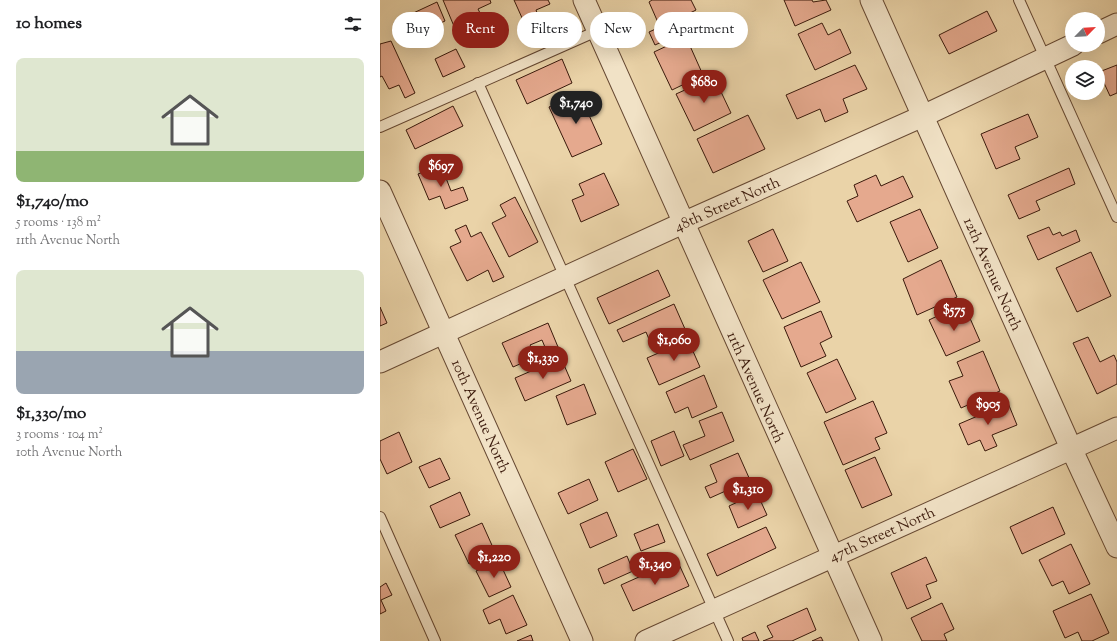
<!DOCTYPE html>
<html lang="en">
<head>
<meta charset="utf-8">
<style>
  body { margin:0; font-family:"Sorts Mill Goudy",serif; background:#f6f6f6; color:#202124; height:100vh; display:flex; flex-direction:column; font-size:15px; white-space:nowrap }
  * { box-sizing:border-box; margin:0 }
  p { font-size:13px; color:#757577 }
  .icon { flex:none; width:22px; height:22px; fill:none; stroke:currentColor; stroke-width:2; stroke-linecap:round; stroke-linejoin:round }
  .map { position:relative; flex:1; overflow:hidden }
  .side { display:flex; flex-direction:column; background:#fff; width:380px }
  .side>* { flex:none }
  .hud { position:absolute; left:12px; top:12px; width:380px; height:36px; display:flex; gap:8px }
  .needle { width:26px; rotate:66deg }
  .buttons { position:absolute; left:685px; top:12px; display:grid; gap:8px }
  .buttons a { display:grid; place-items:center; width:40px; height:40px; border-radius:50%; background:#fff; box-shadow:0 4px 16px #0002; font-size:20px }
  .price { position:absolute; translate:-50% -34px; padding:0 9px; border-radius:14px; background:#8f2418; color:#fff; font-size:13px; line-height:26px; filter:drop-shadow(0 1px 2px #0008) }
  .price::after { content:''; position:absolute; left:50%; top:24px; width:12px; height:9px; margin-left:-6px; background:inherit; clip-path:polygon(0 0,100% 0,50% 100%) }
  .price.on { background:#222; color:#fff }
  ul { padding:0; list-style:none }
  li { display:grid; align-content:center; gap:8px; height:212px; padding:0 16px }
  li span { display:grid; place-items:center; height:124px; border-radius:8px; color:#555 }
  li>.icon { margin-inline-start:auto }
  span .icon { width:72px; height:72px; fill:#fffc; stroke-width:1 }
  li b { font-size:17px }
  h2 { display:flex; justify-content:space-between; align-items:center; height:48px; padding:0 16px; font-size:17px }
  .chip { padding:0 14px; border-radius:18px; background:#fff; box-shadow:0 4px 16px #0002; font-size:14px; line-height:36px }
  .chip.on { background:#8f2418; color:#fff }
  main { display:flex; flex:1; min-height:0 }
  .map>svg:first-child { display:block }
  .building { fill:#e5a98e; stroke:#3a190b }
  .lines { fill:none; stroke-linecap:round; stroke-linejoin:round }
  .lane-casing { stroke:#664832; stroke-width:12 }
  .street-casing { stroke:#664832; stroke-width:23 }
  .lane { stroke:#f1e2c6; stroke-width:10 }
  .street { stroke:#f1e2c6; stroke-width:21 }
  .labels { text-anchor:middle; stroke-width:3.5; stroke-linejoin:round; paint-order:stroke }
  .street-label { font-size:15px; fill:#3a190b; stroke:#f1e2c6 }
</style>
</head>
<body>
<main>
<section class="side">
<h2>10 homes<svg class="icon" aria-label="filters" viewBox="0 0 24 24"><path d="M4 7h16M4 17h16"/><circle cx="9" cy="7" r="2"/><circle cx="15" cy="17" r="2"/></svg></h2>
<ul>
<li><span style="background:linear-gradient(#dfe7d0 75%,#8fb573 0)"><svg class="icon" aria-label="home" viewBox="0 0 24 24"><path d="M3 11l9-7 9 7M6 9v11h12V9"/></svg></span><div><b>$1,740/mo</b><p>5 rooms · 138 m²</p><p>11th Avenue North</p></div></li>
<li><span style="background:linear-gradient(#dfe7d0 65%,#9aa5b1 0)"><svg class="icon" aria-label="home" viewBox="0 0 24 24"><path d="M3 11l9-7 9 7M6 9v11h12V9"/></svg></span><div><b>$1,330/mo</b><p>3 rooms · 104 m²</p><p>10th Avenue North</p></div></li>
</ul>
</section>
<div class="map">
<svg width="737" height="641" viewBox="0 0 737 641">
  <rect width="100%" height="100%" fill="#ead3a8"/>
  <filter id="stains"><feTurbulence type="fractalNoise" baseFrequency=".005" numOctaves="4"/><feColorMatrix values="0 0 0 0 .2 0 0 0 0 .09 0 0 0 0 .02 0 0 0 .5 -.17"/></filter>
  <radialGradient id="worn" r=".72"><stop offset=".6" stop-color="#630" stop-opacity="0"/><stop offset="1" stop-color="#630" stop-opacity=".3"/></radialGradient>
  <!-- building -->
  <g class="building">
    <polygon points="63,0 110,0 111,3 98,9 103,19 76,31"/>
    <polygon points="134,0 168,0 170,4 156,10 161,23 147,29"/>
    <polygon points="272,0 311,0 316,10 304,16 310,29 275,45 269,32 280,27 269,2"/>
    <polygon points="404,0 432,0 433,2 446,0 451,10 415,26"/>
    <polygon points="57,2 65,21 22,41 14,22"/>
    <polygon points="607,11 617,31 569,54 559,35"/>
    <polygon points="442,23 448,35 460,29 471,53 435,70 418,34"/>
    <polygon points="306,37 323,75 292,90 274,52"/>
    <polygon points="11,41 35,93 25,98 19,85 9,89 2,76 0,77 0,44"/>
    <polygon points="76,49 85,67 63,77 55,59"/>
    <polygon points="182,59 192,83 147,104 136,80"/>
    <polygon points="475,65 487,89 463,99 468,112 445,122 440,109 417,119 406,95"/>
    <polygon points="737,65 737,93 730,96 719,72"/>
    <polygon points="334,77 351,113 314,131 296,94"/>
    <polygon points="199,93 222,144 192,157 169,107"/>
    <polygon points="73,106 83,126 35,149 26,130"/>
    <polygon points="648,114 658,137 635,147 640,159 616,169 601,134"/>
    <polygon points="368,115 385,149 333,173 317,139"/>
    <polygon points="61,165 71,191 83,187 88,200 65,209 60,196 49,200 38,174"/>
    <polygon points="689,168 695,184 656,201 660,210 639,219 628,195"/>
    <polygon points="224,173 239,205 201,222 192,200 204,195 199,184"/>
    <polygon points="496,175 501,186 523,176 533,197 477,222 467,201 478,196 474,185"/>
    <polygon points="135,197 158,242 129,257 112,223 126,216 120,205"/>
    <polygon points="540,209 558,248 528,262 510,222"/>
    <polygon points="86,225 91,237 101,232 124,277 113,282 108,270 87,281 70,247 81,242 75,230"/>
    <polygon points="669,227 673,235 680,232 682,236 696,230 700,241 658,260 647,236"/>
    <polygon points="393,229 408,261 383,272 368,241"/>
    <polygon points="711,252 731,296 697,312 676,268"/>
    <polygon points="561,260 577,297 537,315 523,279"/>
    <polygon points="421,262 440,302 402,319 383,280"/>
    <polygon points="278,270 290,296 229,324 217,298"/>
    <polygon points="294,304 305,329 271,344 266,332 243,342 237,330"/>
    <polygon points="0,307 7,323 0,326"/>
    <polygon points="572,309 578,322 589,316 600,341 566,356 549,320"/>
    <polygon points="441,311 452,337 440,343 446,356 421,367 404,327"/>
    <polygon points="168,323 178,347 167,352 162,340 150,345 156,357 133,367 122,343"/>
    <polygon points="708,337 720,362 734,355 737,362 737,384 717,394 693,343"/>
    <polygon points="308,340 320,367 279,385 267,358"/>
    <polygon points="603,351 620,391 581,408 569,381 583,376 577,362"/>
    <polygon points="181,358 191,381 145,401 135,378"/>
    <polygon points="457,359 476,399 446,413 427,373"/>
    <polygon points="324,375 337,407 312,418 308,407 295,413 286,392"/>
    <polygon points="204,384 216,414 187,425 176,396"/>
    <polygon points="493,401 507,433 495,438 500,449 463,465 444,422"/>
    <polygon points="628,403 637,425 612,435 617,446 605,451 600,440 588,445 579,424"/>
    <polygon points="342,412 354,441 310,460 303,445 325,436 319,421"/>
    <polygon points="294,431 304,456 281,466 271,441"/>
    <polygon points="19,432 32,462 7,474 0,459 0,441"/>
    <polygon points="253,449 267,479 238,492 225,462"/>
    <polygon points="358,453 370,480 330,498 325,487 337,482 330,465"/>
    <polygon points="495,457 512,495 482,508 465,470"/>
    <polygon points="60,458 70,479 49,488 39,467"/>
    <polygon points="209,479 218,500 188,514 178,493"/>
    <polygon points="80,492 90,515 60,528 50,506"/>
    <polygon points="377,493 387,515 358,528 349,506"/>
    <polygon points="673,507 685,534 642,554 630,527"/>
    <polygon points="227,512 237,536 210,548 200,524"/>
    <polygon points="102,523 115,552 89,564 75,535"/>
    <polygon points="278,524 285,542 261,551 254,534"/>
    <polygon points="386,527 396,548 337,576 327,554"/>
    <polygon points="691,544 710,584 689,594 683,581 672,586 659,560"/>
    <polygon points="247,556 253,571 224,584 218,569"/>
    <polygon points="546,557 557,581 546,585 551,598 527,609 511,573"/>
    <polygon points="297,560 309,586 253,611 241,585"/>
    <polygon points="119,561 131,587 109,597 96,571"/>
    <polygon points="6,583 12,595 1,600 6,611 0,614 0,587"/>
    <polygon points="711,594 729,633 712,641 702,641 698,632 685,638 673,611"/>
    <polygon points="133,595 147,625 126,634 120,619 109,624 103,610"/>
    <polygon points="562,603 574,629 564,634 567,641 542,641 531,618"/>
    <polygon points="427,608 436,630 412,641 383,641 393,637 387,626"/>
    <polygon points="375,632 379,641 363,641 362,638"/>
    <polygon points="151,635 153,641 137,641"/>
    <polygon points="441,637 443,641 432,641"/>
  </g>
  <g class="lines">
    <!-- lane casing -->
    <g class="lane-casing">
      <g id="lane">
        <polyline points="639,0 737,217"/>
        <polyline points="98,83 348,641"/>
        <polyline points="0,127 217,31"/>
        <polyline points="0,517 55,641"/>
      </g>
    </g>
    <!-- street casing -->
    <g class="street-casing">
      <g id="street">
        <polyline points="204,0 491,641"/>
        <polyline points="491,0 691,448 737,547"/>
        <polyline points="718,33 737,24"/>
        <polyline points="0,191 202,641"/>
        <polyline points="0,362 303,223 543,116 693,45"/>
        <polyline points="266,641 737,428"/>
      </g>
    </g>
    <!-- lane -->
    <use href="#lane" class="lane"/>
    <!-- street -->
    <use href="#street" class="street"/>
  </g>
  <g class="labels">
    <!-- street labels -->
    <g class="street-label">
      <text transform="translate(347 204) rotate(-24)" y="5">48th Street North</text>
      <text transform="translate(613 274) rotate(66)" y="5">12th Avenue North</text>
      <text transform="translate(376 387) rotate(66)" y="5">11th Avenue North</text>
      <text transform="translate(101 416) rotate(66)" y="5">10th Avenue North</text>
      <text transform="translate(502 534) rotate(-24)" y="5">47th Street North</text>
    </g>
  </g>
  <rect width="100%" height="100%" filter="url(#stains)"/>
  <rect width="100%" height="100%" fill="url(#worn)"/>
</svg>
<div class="buttons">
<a><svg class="needle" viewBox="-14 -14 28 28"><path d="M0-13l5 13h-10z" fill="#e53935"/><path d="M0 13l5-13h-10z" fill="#757577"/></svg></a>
<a><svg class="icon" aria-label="layers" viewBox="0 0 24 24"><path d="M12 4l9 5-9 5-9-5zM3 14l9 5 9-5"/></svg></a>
</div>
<b class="price" style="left:324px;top:104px">$680</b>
<b class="price on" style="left:196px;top:125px">$1,740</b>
<b class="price" style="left:61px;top:188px">$697</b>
<b class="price" style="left:574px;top:332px">$575</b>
<b class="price" style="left:294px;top:362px">$1,060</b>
<b class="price" style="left:163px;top:380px">$1,330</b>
<b class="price" style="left:608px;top:426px">$905</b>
<b class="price" style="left:368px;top:511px">$1,310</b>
<b class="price" style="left:114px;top:579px">$1,220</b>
<b class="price" style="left:275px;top:586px">$1,340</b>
<div class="hud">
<a class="chip">Buy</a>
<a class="chip on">Rent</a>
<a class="chip">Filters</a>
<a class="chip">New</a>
<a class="chip">Apartment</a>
</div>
</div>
</main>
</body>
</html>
